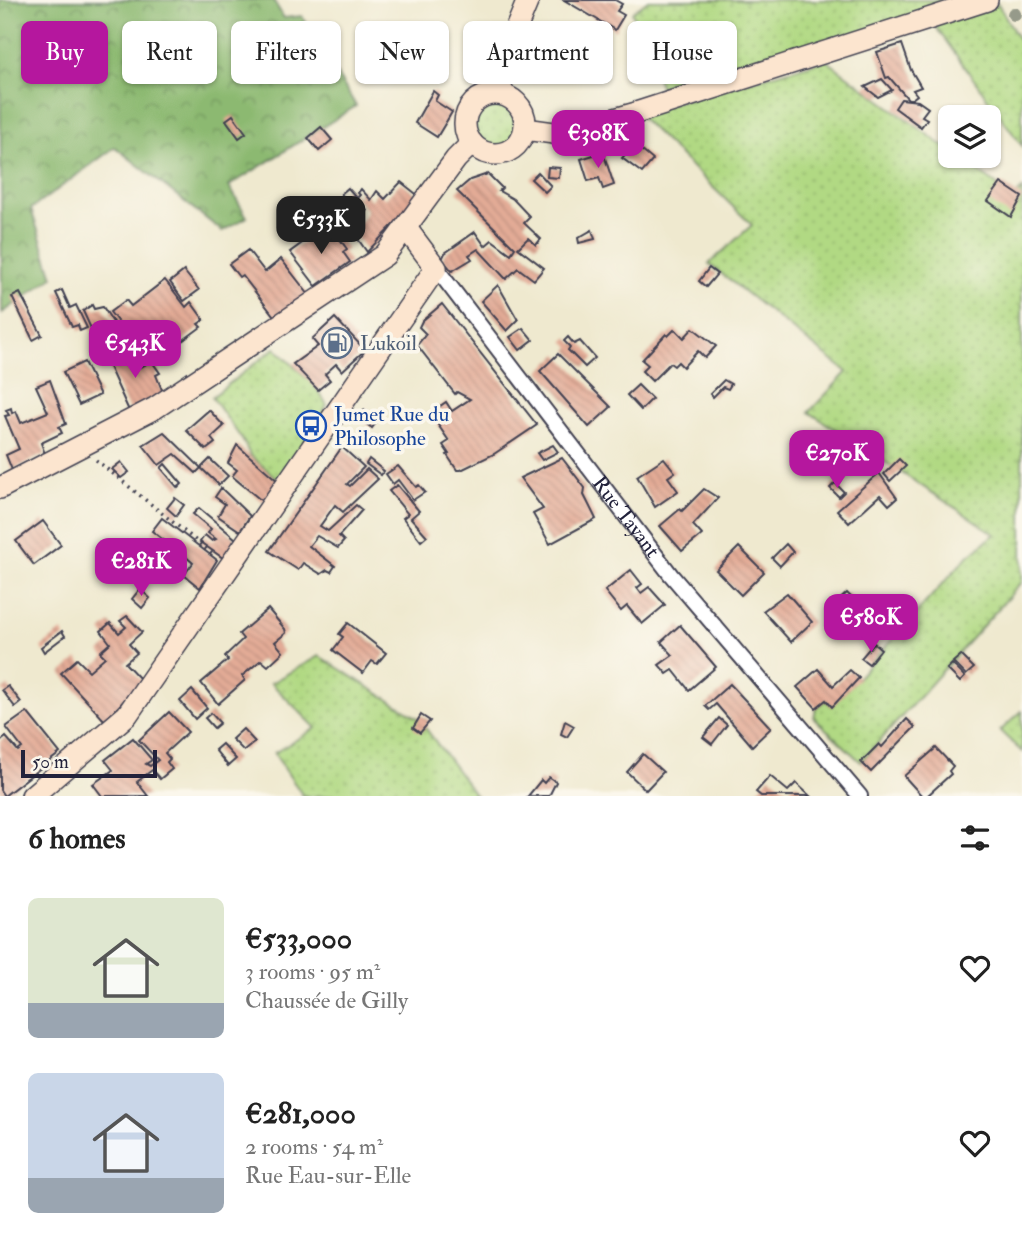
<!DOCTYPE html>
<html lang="en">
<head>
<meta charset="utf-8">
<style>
  body { margin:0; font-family:"IM FELL Double Pica",serif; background:#f2f2f2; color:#222; height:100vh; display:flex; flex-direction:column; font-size:26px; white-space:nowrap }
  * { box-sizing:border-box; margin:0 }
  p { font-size:23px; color:#767676 }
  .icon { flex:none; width:38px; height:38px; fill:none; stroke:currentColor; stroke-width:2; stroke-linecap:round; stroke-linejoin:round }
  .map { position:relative; height:796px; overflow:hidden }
  .panel { display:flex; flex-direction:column; background:#fff; flex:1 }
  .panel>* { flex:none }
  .hud { position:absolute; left:21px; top:21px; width:980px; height:63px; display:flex; gap:14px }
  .controls { position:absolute; left:938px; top:105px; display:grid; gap:14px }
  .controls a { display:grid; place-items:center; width:63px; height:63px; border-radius:10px; background:#fff; box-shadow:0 2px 5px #0004; font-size:35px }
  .scale { position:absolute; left:21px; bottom:18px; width:136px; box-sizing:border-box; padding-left:7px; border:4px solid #22223b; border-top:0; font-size:19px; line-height:24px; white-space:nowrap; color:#22223b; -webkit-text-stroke:5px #fbf7ec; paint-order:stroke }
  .price { position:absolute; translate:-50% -60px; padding:0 16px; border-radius:14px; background:#b5179e; color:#fff; font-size:23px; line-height:46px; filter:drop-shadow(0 2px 4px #0008) }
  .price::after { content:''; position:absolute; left:50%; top:42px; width:21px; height:16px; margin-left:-10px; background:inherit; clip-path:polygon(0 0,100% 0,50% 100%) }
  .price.active { background:#222; color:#fff }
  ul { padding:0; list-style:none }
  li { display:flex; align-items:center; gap:21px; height:175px; padding:0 28px }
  li span { display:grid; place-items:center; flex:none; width:196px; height:140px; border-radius:10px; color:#555 }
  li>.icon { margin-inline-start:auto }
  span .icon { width:84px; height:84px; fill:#fffc; stroke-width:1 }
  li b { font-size:30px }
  h2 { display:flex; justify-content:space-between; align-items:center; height:84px; padding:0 28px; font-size:30px }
  .chip { padding:0 24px; border-radius:10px; background:#fff; box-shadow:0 2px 5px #0004; font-size:24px; line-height:63px }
  .chip.active { background:#b5179e; color:#fff }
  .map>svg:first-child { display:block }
  .grass { fill:url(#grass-dots); stroke:#6a7e5f; stroke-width:2 }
  .forest { fill:url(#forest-crowns); stroke:#576e56; stroke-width:2 }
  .building { fill:url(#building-back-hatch) }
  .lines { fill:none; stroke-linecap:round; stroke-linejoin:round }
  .street-casing { stroke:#414051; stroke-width:18 }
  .secondary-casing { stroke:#414051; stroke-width:24 }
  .path { stroke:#414051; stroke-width:3.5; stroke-dasharray:2 5; stroke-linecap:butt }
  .street { stroke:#fff; stroke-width:14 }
  .secondary { stroke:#fce5cf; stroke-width:21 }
  .tree { fill:#969a8a }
  .labels { text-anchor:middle; stroke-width:7; stroke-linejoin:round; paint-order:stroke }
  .service-label { font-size:21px; fill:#4e5e75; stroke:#fbf7ec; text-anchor:start }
  .transit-label { font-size:21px; fill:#164399; stroke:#fbf7ec; text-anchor:start }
  .street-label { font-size:21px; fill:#22223b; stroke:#fbf7ec }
</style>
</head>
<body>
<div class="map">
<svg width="1022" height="796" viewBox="0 0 1022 796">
  <defs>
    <pattern id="grass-dots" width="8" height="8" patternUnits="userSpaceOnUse" patternTransform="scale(1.75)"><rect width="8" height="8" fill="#b1d983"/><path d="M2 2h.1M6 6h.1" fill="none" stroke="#98ba72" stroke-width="1.8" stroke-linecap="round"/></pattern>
    <pattern id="forest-crowns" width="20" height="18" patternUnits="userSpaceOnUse" patternTransform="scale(1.75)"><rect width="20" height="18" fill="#8cb971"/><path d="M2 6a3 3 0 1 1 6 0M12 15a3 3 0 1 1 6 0" fill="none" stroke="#72965e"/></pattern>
    <pattern id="building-back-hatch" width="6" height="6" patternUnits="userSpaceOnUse" patternTransform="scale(1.75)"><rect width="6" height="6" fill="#e3ab96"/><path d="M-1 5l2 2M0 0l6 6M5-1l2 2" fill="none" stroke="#c29382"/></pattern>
  </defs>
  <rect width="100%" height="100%" fill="#fbf7ec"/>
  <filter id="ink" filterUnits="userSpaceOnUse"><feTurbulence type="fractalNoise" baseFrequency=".0143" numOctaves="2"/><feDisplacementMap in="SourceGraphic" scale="14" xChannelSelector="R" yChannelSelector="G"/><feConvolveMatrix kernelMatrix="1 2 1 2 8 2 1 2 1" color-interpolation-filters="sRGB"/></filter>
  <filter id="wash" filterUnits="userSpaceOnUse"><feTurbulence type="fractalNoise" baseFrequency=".00686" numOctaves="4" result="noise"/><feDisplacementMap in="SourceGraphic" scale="28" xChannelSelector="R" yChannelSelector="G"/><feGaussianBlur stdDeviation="1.57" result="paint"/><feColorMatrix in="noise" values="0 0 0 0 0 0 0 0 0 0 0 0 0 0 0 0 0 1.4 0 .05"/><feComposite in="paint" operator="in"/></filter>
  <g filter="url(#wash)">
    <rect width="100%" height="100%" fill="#efe9cf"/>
    <!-- grass -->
    <g class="grass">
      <polygon points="648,0 952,0 868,39 661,88 632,12"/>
      <polygon points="998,4 1022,45 1022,146 930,19"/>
      <polygon points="826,60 950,151 950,156 957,156 1014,197 1022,189 1022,582 861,762 814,718 816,708 826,700 832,706 966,558 995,534 809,412 847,372 709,264 752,225 636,113"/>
      <circle cx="495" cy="124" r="30"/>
      <polygon points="275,348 315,386 327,405 280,481 250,455 243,441 212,397"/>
      <polygon points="319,656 418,718 476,796 303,796 274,753 316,728 271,683"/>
      <polygon points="1022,711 1022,752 1000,731"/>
    </g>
    <!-- forest -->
    <polygon class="forest" points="0,0 273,0 284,18 302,16 356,106 229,186 247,217 222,231 115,147 31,209 53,277 2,313"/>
    <g id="blocks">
      <!-- building -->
      <g class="building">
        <polygon points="564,0 615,0 622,4 617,11 624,15 615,30"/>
        <polygon points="902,44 911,70 921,87 913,90 917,95 912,99 908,99 889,77 886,78 877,52"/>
        <polygon points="882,79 892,90 878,97 865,87"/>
        <polygon points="433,91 438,95 435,101 452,112 437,137 415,123"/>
        <polygon points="901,99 918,101 928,108 922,116 927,119 921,127 895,108"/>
        <polygon points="233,115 246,133 239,138 226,120"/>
        <polygon points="321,127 332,140 319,151 308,138"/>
        <polygon points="634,144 653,160 642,173 622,158"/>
        <polygon points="603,152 614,185 603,189 599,178 588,181 581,159"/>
        <polygon points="548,167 560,168 559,178 547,177"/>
        <polygon points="538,172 551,186 545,192 531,179"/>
        <polygon points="488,174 502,188 499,191 513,199 530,217 524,223 541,239 536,245 528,238 518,248 544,268 534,280 518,268 506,279 478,249 469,255 472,259 452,271 442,259 445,253 475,232 485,246 492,240 511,254 515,248 457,191 470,180"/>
        <polygon points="401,182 420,197 367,252 353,232 367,211 357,198 360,195 358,193 361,189 371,200 377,191 385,199"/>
        <polygon points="1001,183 1022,197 1011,217 988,201"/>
        <polygon points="348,188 357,198 350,204 341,194"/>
        <polygon points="320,230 323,234 328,231 336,234 347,249 343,252 350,262 316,286 290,252"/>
        <polygon points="592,230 595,239 579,243 578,238"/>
        <polygon points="248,250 265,272 281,259 309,295 277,320 242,275 239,277 229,264"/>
        <polygon points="709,268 717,274 706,287 699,281"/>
        <polygon points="184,271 199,290 184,301 170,282"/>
        <polygon points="165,280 186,307 191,302 204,320 198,324 201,327 166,353 146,327 131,339 110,312 126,300 131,306"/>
        <polygon points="498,285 518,320 507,331 481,301"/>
        <polygon points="62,290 70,308 76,305 87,328 80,331 78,325 72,327 56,293"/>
        <polygon points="20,293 42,335 33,340 12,297"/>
        <polygon points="442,304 537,425 494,454 461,470 457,470 447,455 449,454 443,445 449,441 430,413 446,402 452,411 470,399 457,392 455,394 417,345 426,334 419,327 422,321"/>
        <polygon points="92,305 94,309 103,307 120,333 98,344 83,311"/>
        <polygon points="335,318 365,350 342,371 336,364 325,374 330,380 318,390 293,364 318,346 312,339"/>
        <polygon points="523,328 533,340 520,350 510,337"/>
        <polygon points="693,328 716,346 705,358 698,351 683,367 678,362 674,366 670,363 652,381 642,371 648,365 642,360 666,334 668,336 675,329 684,338"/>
        <polygon points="568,337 574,344 580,341 595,358 585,367 568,350 570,347 564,341"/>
        <polygon points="125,349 134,369 145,365 142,360 148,357 150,359 160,373 156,375 164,395 130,413 105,358"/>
        <polygon points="558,354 611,407 589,427 540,371"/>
        <polygon points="84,362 100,395 79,405 63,372"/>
        <polygon points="50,380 66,424 59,427 62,433 41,443 45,454 12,470 6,455 19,449 5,416 9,415 6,410 11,408 12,413 16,411 21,423 48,412 36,386"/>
        <polygon points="724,380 731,384 728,389 723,387 713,397 710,394"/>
        <polygon points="638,385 652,399 641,410 627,395"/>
        <polygon points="209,410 224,426 211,438 215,443 206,450 186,430"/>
        <polygon points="364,410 378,420 372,428 359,418"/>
        <polygon points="164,432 201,468 196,473 175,454 159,465 143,445"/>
        <polygon points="237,445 279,482 263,502 232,476 237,470 228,463"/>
        <polygon points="553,445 558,452 542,460 537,453"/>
        <polygon points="342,447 364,467 347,484 350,486 367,469 378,479 343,512 335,505 320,526 328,531 356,505 362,510 339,536 344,541 338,548 317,536 309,546 335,566 331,572 327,570 321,574 303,563 298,570 269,551"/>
        <polygon points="562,458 585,488 584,495 596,519 550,544 533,514 543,509 520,478"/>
        <polygon points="664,458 675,472 668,477 678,491 655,507 637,476"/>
        <polygon points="210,459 228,476 219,485 201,468"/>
        <polygon points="369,459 384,471 381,475 366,464"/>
        <polygon points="899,459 906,466 890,481 884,474"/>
        <polygon points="121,462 129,472 121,478 112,469"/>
        <polygon points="165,464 182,484 178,488 161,468"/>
        <polygon points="398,466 416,487 419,485 425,492 413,500 398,480 393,484 386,474"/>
        <polygon points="879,473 897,498 889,505 880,495 849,523 837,510"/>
        <polygon points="835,483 844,492 839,497 830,488"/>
        <polygon points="397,485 419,511 411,518 427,536 421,541 403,518 408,514 389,491"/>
        <polygon points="221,488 250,516 240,531 218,516 225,504 215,497"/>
        <polygon points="704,489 718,498 693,525 702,535 682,551 660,526 680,509 682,511"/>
        <polygon points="175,498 184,505 176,516 167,508"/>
        <polygon points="199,508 236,539 223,558 200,542 205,535 212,541 216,539 208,533 211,529 193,514"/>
        <polygon points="162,518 217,560 200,588 184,575 193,563 184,555 167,578 165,576 161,581 148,572 159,557 162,559 166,552 171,556 176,550 152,531"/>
        <polygon points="43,521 61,545 34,565 16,541"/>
        <polygon points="786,544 793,552 780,566 772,558"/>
        <polygon points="739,547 764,572 741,595 716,570"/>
        <polygon points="631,570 642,584 637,588 641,593 649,587 665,605 642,624 627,606 621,611 605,591"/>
        <polygon points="140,589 150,598 142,608 132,599"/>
        <polygon points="787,593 812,622 791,642 763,611"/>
        <polygon points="847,593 860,606 839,626 826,612"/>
        <polygon points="268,609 285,629 286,633 275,642 283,652 268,666 261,660 242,676 245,680 218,704 201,683 228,660 225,656 243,639 239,634"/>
        <polygon points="127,616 142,632 129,644 137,653 125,663 142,681 105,721 61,673 77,659 89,671 105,657 100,652 110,643 101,631 110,623 119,633 126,627 120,621"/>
        <polygon points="348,623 386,653 377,664 372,661 363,673 333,650 343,637 339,634"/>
        <polygon points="680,625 716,667 689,690 673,670 667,674 659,665 673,655 661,642"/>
        <polygon points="62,631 65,636 44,652 41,647"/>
        <polygon points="874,643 881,649 869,664 861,658"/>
        <polygon points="961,655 974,668 966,675 953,662"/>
        <polygon points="952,664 965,677 960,682 947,669"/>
        <polygon points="818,669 833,686 850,670 859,678 832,707 826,700 816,708 797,687"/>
        <polygon points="730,684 771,728 752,746 716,704 709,710 705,706"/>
        <polygon points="8,686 21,702 15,707 2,690"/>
        <polygon points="192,690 207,708 195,719 180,701"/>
        <polygon points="27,712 60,753 4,796 0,790 0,742 6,737 18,751 22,748 6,727"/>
        <polygon points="169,712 188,732 165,753 170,759 167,762 172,769 160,779 152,770 137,782 148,796 102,796 93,784 113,770 105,760 133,738 152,760 146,764 150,766 158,760 139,740"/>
        <polygon points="211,713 220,723 214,728 205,718"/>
        <polygon points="421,715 430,721 420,733 413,728"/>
        <polygon points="719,718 727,725 712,744 703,737"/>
        <polygon points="907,719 915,727 871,772 861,762 879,744 882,747"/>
        <polygon points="565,721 574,726 567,737 561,734"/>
        <polygon points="243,729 255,742 244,751 232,739"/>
        <polygon points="222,744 236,759 228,766 215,750"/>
        <polygon points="936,748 953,766 949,771 951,774 927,796 922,796 904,776"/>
        <polygon points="643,754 663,772 646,790 627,772"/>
        <polygon points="770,776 788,791 796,783 810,796 761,796 756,792"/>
        <polygon points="549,777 556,782 549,796 528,796 541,780 544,783"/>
      </g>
    </g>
  </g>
  <g filter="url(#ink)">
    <use href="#blocks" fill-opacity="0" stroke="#414051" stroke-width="2"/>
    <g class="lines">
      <!-- street casing -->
      <g class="street-casing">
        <g id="street">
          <path id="s1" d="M436 268 671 575 860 796"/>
        </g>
      </g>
      <!-- secondary casing -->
      <g class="secondary-casing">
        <g id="secondary">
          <polyline points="501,94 502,63 528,0"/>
          <circle cx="495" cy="124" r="30"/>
          <polyline points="525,129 561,134 636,113 987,0"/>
          <polyline points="0,488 155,408 385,255 456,159 472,143"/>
          <polyline points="32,796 127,715 436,268 406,228"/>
        </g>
      </g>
      <!-- path -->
      <polyline class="path" points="96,460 215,556"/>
      <!-- street -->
      <use href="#street" class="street"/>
      <!-- secondary -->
      <use href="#secondary" class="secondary"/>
    </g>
    <!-- trees -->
    <circle class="tree" cx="1014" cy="14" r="7"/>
  </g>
  <!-- icons -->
  <defs>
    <g id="fuel-ring" transform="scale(1.575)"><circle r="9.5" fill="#fbf7ec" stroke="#5c6f8a" stroke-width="1.5"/><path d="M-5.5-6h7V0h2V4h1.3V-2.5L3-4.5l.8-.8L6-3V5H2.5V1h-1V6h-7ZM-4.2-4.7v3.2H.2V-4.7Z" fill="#5c6f8a"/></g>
    <g id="bus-ring" transform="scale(1.575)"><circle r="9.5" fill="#fbf7ec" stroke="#1a4fb4" stroke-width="1.5"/><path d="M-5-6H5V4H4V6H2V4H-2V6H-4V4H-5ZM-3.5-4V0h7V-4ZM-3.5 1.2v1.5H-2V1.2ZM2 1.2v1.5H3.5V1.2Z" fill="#1a4fb4"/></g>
  </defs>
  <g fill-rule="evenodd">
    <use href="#fuel-ring" x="337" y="343"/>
    <use href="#bus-ring" x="311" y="426"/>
  </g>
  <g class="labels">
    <!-- service labels -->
    <g class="service-label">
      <text x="360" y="350">Lukoil</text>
    </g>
    <!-- transit labels -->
    <g class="transit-label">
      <text x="334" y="421">Jumet Rue du<tspan x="334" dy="24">Philosophe</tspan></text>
    </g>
    <!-- street labels -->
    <g class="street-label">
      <text dy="7" stroke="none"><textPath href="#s1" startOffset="313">Rue Tayant</textPath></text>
    </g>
  </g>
</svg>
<div class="controls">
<a><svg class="icon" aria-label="layers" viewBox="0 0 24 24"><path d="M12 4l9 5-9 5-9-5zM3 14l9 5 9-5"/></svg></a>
</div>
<div class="scale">50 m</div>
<b class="price" style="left:598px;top:170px">€308K</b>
<b class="price active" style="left:321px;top:256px">€533K</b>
<b class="price" style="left:135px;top:380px">€543K</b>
<b class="price" style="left:837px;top:490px">€270K</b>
<b class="price" style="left:141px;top:598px">€281K</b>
<b class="price" style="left:871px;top:654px">€580K</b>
<div class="hud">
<a class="chip active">Buy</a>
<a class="chip">Rent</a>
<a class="chip">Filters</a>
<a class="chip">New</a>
<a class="chip">Apartment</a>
<a class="chip">House</a>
</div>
</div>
<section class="panel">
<h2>6 homes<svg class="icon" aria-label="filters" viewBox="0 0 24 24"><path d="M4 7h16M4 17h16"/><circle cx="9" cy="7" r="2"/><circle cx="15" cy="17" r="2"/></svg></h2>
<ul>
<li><span style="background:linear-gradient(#dfe7d0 75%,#9aa5b1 0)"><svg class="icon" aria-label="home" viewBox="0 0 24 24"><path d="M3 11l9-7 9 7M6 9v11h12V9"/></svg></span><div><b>€533,000</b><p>3 rooms · 95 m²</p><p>Chaussée de Gilly</p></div><svg class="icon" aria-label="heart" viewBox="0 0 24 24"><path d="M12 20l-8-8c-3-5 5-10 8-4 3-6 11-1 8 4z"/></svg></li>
<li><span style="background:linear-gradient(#c9d6e8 75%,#9aa5b1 0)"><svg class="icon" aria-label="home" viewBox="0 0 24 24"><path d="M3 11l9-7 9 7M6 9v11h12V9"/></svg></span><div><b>€281,000</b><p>2 rooms · 54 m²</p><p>Rue Eau-sur-Elle</p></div><svg class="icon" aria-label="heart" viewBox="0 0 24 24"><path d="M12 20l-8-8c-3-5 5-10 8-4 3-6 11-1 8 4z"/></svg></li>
</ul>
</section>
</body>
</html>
